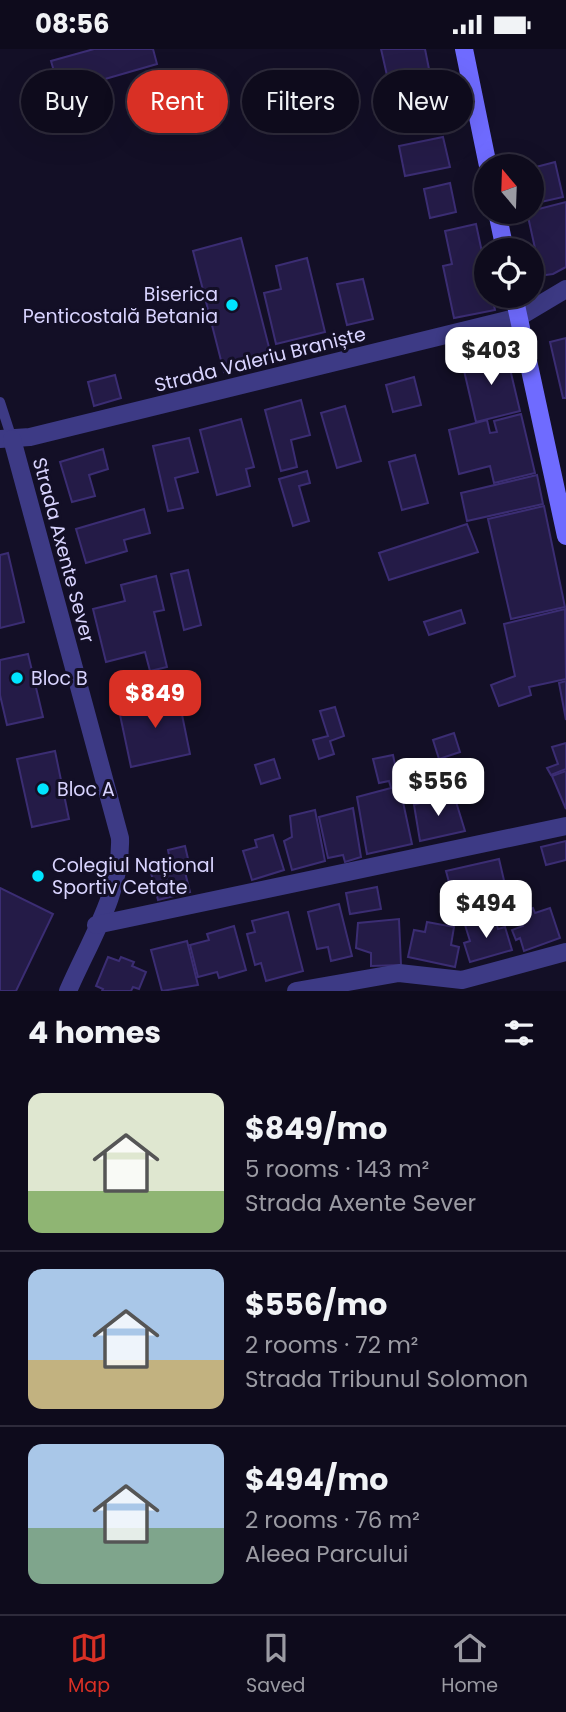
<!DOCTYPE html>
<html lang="en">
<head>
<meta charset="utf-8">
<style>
  body { margin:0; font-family:Poppins,sans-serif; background:#171425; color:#f1f3f6; height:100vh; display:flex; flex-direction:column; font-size:26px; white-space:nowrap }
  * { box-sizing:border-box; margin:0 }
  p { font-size:23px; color:#9b9ba3 }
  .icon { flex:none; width:38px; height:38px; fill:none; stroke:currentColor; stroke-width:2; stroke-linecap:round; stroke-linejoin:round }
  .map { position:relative; height:942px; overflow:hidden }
  .drawer { display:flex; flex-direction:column; background:#0e0b1c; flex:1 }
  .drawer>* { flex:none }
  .banner { position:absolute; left:21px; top:21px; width:525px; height:63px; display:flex; gap:14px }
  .needle { width:46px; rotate:341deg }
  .tools { position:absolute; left:474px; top:105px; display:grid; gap:14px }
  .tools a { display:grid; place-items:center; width:70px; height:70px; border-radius:50%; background:#0e0b1c; box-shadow:0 7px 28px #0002,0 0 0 2px #2e2b3b; font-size:35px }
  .price { position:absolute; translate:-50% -60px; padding:0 16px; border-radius:14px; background:#fff; color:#222; font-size:23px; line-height:46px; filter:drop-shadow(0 2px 4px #0008) }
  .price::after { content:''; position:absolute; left:50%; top:42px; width:21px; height:16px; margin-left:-10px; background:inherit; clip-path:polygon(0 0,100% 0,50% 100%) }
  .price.current { background:#d93025; color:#fff }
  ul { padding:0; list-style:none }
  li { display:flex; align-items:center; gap:21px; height:175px; padding:0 28px }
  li+li { border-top:2px solid #2e2b3b }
  li span { display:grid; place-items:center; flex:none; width:196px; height:140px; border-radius:14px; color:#555 }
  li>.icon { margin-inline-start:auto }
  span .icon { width:84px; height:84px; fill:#fffc; stroke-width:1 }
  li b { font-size:30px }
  h2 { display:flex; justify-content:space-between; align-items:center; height:84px; padding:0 28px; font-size:30px }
  .pill { padding:0 24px; border-radius:32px; background:#0e0b1c; box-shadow:0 7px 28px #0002,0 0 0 2px #2e2b3b; font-size:24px; line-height:63px }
  .pill.current { background:#d93025; color:#fff }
  .status { display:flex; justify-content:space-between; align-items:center; height:49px; padding:0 35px; background:#0e0b1c; direction:ltr }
  .status svg { height:19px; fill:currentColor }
  .dock { display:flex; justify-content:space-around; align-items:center; height:98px; border-top:2px solid #2e2b3b; background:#0e0b1c; font-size:19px; color:#9b9ba3 }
  .dock a { display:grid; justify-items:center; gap:4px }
  .dock .current { color:#d93025 }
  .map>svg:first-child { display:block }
  .building { fill:#241b47; stroke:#3b2d73; stroke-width:2 }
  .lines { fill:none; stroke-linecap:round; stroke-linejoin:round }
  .lane { stroke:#3d3a85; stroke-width:10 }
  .street { stroke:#3d3a85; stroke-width:18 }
  .secondary { stroke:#6f6bff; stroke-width:18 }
  .poi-dot { fill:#00e5ff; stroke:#130f26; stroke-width:2.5 }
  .labels { text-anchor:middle; stroke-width:6; stroke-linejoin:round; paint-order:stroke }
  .poi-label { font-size:19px; fill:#d9d4ff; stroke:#130f26; text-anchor:start }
  .street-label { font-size:19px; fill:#d9d4ff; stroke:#130f26 }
</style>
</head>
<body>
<div class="status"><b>08:56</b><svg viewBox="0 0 49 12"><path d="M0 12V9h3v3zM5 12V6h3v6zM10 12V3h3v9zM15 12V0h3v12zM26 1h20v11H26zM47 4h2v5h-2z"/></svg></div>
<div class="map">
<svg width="566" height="942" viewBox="0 0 566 942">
  <rect width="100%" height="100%" fill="#130f26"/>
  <!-- building -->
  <g class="building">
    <polygon points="94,0 153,0 157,15 60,43 51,12"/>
    <polygon points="381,0 425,0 432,35 391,44"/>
    <polygon points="443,88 450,118 405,127 399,97"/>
    <polygon points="555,113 563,148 532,155 532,119"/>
    <polygon points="450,134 456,163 430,169 424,140"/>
    <polygon points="566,153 566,218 553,225 546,226 540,222 527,163"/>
    <polygon points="476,175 486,222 486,247 492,247 495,261 454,269 443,217 452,215 445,182"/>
    <polygon points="241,189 272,310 224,323 193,202"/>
    <polygon points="307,209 325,283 276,295 264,244 281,240 276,217"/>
    <polygon points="363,230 373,270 347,276 337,235"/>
    <polygon points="566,289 566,349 563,349 550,293"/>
    <polygon points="506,303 520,362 476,373 462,313"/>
    <polygon points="115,326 121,349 94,357 88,333"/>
    <polygon points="414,328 421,356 393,363 386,336"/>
    <polygon points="301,351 310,386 291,391 297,418 281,422 265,361"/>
    <polygon points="345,357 361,412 337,419 321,364"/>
    <polygon points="521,365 535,424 494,434 490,417 459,425 449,381 487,371 490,384 497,383 494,372"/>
    <polygon points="241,370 254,418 246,420 250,437 217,446 200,381"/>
    <polygon points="189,389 198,423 175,429 183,459 168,462 153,397"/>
    <polygon points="103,400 108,420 89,426 95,447 72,453 60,413"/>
    <polygon points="415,406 428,454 402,461 389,413"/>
    <polygon points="307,422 310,434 299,437 309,472 293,477 279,430"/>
    <polygon points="537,426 543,455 467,472 461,444"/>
    <polygon points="544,457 565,558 511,570 488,470"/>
    <polygon points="144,460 150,484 124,491 127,502 86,514 76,480"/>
    <polygon points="467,475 478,503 389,531 379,504"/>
    <polygon points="8,504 24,573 0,579 0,506"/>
    <polygon points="188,521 201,576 184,581 171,525"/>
    <polygon points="156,527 164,561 154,563 167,618 150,622 145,603 106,613 93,560 125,552 121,536"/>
    <polygon points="565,560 566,630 529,638 531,646 499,657 491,636 515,627 504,575"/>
    <polygon points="461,561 465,574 429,586 424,573"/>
    <polygon points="28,605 43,668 7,676 0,646 0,611"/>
    <polygon points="566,632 566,671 559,634"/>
    <polygon points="177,641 190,705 131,718 119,661 152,653 150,647"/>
    <polygon points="335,658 344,687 330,692 334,705 319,710 313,691 328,687 320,662"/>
    <polygon points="454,684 460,703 439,710 433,691"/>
    <polygon points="566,694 566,720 551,726 547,719 558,715 552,698"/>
    <polygon points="55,702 69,770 32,778 17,710"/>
    <polygon points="393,706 412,795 367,805 357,748 391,739 389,732 379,734 373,710"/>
    <polygon points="274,710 280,729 261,735 255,716"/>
    <polygon points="566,722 566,760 552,727"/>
    <polygon points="453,743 465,782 420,792 414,756"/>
    <polygon points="353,759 361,808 345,813 343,806 328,809 319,768"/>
    <polygon points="315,761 325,812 292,821 284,792 292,788 290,767"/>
    <polygon points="273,786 284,821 252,831 243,802 257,798 255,791"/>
    <polygon points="566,792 566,811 546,816 541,798"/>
    <polygon points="185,797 189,814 183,815 190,843 158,851 149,816 170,811 168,801"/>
    <polygon points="499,810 506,840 454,852 446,822"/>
    <polygon points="377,838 381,860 350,865 346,844"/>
    <polygon points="0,839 53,865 16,942 0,942"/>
    <polygon points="339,855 352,907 331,912 328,898 317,900 308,863"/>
    <polygon points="533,859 535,864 550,859 560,889 524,902 520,889 516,891 512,881 523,877 519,864"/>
    <polygon points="288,863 303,922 266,932 261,914 255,916 247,885 255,883 252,872"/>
    <polygon points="494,867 498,880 505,878 512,901 470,913 464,894 470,892 465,876"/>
    <polygon points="399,870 401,916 371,917 371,904 356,899 358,874"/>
    <polygon points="427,873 454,878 451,896 459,898 455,918 408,908 414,881 425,883"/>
    <polygon points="234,877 246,921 219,929 217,923 198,928 190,896 209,891 207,885"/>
    <polygon points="187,892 198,936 162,942 151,901"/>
    <polygon points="108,908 119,912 121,908 134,913 132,917 146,923 139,940 133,938 131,942 102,942 103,940 96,937"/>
  </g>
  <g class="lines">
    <!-- lane -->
    <polyline class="lane" points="0,353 12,390"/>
    <!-- street -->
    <g class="street">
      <polyline points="0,390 30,388 519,268 566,240"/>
      <path d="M12 390 120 789C122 843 89 893 68 942"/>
      <polyline points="96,876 566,777"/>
      <polyline points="296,942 399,924 462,931 566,903"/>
    </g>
    <!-- secondary -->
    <g class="secondary">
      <polyline points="464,0 488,117"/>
      <polyline points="497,163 505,201"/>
      <polyline points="514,247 566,487"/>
    </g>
  </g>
  <!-- markers -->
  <g class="poi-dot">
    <circle cx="232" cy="256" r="7"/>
    <circle cx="17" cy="629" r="7"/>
    <circle cx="43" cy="740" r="7"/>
    <circle cx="38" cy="827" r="7"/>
  </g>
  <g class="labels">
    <!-- poi labels -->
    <g class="poi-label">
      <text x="218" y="252" text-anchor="end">Biserica<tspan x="218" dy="22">Penticostală Betania</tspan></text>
      <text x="31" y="636">Bloc B</text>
      <text x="57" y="747">Bloc A</text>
      <text x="52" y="823">Colegiul Național<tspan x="52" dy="22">Sportiv Cetate</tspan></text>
    </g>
    <!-- street labels -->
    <g class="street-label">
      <text transform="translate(260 310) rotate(-14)" y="7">Strada Valeriu Braniște</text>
      <text transform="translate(64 501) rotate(75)" y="7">Strada Axente Sever</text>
    </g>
  </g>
</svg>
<div class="tools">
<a><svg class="needle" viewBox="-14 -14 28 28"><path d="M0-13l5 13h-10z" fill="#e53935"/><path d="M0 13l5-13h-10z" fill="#9b9ba3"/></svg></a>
<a><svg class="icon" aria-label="locate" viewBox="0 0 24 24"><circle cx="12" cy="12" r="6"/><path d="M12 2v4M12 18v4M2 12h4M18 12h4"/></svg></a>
</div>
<b class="price" style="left:491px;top:338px">$403</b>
<b class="price current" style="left:155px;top:681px">$849</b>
<b class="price" style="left:438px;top:769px">$556</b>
<b class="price" style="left:486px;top:891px">$494</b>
<div class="banner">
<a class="pill">Buy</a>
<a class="pill current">Rent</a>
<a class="pill">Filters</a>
<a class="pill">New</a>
</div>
</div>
<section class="drawer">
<h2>4 homes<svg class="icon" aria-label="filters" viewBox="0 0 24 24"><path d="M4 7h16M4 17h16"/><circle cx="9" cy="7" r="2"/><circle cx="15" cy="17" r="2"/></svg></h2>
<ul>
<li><span style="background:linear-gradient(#dfe7d0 70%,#8fb573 0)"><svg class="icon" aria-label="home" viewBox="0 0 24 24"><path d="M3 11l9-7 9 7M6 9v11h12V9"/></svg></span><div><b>$849/mo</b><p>5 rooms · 143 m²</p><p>Strada Axente Sever</p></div></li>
<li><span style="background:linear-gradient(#a9c7e8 65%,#c2b280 0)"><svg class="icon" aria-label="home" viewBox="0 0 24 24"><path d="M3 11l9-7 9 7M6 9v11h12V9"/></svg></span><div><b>$556/mo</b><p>2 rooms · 72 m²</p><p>Strada Tribunul Solomon</p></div></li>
<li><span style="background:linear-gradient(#a9c7e8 60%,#7fa58c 0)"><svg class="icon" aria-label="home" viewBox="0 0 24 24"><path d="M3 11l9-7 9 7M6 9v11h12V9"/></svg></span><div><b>$494/mo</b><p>2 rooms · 76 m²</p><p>Aleea Parcului</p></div></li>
</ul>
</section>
<nav class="dock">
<a class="current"><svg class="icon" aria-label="map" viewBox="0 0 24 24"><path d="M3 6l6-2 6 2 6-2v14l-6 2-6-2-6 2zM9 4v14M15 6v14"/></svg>Map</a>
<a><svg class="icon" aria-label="saved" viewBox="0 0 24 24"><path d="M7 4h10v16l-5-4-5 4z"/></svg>Saved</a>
<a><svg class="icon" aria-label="home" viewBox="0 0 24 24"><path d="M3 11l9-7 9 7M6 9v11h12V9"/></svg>Home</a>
</nav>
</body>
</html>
